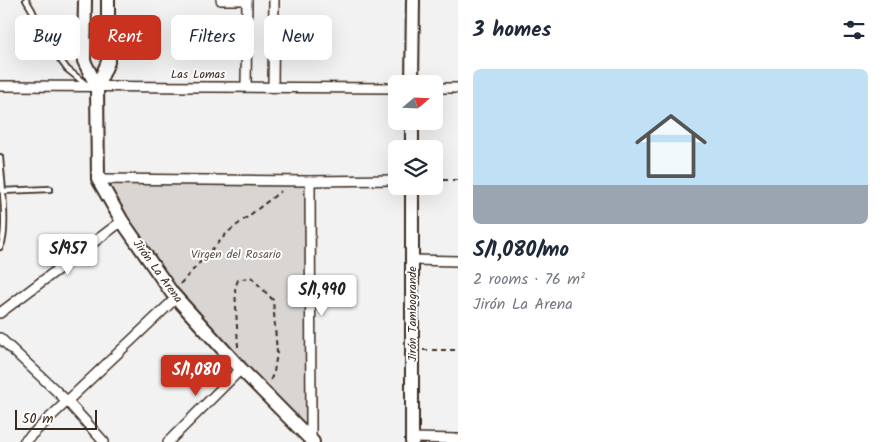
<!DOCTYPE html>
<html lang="en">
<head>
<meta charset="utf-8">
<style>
  body { margin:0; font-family:Kalam,sans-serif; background:#f2f2f3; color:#1f2937; height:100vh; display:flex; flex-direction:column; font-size:19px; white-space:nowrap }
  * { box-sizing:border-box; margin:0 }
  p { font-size:16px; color:#747a83 }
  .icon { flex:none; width:28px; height:28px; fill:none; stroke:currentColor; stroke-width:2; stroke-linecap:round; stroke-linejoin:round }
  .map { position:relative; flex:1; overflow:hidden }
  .sheet { display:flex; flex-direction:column; background:#fff; width:425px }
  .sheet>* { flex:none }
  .guide { position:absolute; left:15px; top:15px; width:368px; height:45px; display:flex; gap:10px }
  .needle { width:32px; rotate:71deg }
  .fabs { position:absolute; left:388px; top:75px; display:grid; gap:10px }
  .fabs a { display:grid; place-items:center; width:55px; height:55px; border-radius:8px; background:#fff; box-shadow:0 5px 20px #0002; font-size:25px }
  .scale { position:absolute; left:15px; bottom:12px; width:82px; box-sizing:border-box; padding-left:5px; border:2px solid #3b2a1e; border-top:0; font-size:14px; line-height:18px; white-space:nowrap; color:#3b2a1e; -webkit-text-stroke:4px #fff; paint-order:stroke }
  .price { position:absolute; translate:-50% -42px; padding:0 11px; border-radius:5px; background:#fff; color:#222; font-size:16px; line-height:32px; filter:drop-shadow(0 1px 2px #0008) }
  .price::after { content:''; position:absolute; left:50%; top:30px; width:15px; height:11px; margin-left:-8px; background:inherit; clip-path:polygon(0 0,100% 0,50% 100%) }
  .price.current { background:#c8321e; color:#fff }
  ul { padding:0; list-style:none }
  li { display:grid; align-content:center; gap:10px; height:265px; padding:0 15px }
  li span { display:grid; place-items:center; height:155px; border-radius:8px; color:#555 }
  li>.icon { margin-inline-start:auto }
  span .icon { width:90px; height:90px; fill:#fffc; stroke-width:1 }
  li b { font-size:21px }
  h2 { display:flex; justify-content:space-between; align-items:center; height:60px; padding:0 15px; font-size:21px }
  .tag { padding:0 18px; border-radius:8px; background:#fff; box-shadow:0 5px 20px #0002; font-size:18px; line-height:45px }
  .tag.current { background:#c8321e; color:#fff }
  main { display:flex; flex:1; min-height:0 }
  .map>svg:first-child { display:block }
  .green { fill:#d8d5d2; stroke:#8a8078 }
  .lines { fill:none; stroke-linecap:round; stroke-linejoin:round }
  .lane-casing { stroke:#3b2a1e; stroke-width:8 }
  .street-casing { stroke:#3b2a1e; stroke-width:12 }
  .secondary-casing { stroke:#3b2a1e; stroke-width:16 }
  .path { stroke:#3b2a1e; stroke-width:2; stroke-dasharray:5 4; stroke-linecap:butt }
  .lane { stroke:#fff; stroke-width:4.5 }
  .street { stroke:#fff; stroke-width:9 }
  .secondary { stroke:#fff; stroke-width:12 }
  .labels { text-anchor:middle; stroke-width:4; stroke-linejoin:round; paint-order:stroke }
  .street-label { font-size:12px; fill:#3b2a1e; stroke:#fff }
  .park-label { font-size:12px; fill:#62554b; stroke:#fff }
</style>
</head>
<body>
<main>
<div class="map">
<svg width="458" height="442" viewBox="0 0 458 442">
  <rect width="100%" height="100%" fill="#f3f2f2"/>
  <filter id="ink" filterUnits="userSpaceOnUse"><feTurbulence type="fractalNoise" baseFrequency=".02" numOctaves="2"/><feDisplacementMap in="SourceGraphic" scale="10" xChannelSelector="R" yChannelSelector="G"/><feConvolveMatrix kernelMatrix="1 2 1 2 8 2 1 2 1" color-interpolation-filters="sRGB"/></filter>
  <g filter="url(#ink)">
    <!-- green -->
    <polygon class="green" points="98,179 310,181 311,439 176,298"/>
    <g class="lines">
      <!-- lane casing -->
      <g class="lane-casing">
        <g id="lane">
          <polyline points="26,0 32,10 39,26 52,48 67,69 87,85"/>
          <path d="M0 157C1 175 9 234 0 247"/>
          <polyline points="2,191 50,189"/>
        </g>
      </g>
      <!-- street casing -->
      <g class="street-casing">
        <g id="street">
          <polyline points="221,0 247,0"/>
          <polyline points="0,86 396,88"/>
          <polyline points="246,87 247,0"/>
          <polyline points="273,87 274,0"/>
          <polyline points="434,88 458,88"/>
          <polyline points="98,179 310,181 396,180"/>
          <polyline points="412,260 458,261"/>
          <polyline points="0,313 122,221"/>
          <polyline points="0,338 67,401 104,442"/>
          <polyline points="412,438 458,439"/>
          <polyline points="310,440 311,439 311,421 310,181"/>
          <polyline points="24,442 176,298"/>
          <polyline points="168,442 241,369"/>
        </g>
      </g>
      <!-- secondary casing -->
      <g class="secondary-casing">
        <g id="secondary">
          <polyline points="85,0 84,61 97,87"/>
          <polyline points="108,0 108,62 97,87 98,179 122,221 172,293 241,369 313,442"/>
          <polyline points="412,84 413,0"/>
          <polyline points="412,149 412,121"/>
          <polyline points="412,442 412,186"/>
        </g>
      </g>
      <!-- path -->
      <g class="path">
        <polyline points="434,180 458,180"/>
        <polyline points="180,284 228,232 281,191"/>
        <polyline points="238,347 235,288 238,280 251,277 273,300 277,353 274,372 270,381"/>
        <polyline points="423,350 458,350"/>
      </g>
      <!-- lane -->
      <use href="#lane" class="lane"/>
      <!-- street -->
      <use href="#street" class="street"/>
      <!-- secondary -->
      <use href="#secondary" class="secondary"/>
    </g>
  </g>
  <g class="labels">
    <!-- street labels -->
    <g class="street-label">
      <text x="198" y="78">Las Lomas</text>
      <text transform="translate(158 271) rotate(54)" y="4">Jirón La Arena</text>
      <text transform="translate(412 314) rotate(-90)" y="4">Jirón Tambogrande</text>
    </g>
    <!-- park labels -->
    <g class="park-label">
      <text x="236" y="258">Virgen del Rosario</text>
    </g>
  </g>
</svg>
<div class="fabs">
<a><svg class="needle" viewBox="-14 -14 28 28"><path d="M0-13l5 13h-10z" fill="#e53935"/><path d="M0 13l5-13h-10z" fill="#747a83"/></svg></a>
<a><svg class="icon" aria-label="layers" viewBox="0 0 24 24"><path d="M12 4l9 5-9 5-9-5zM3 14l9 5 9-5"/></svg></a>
</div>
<div class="scale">50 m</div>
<b class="price" style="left:68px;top:276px">S/957</b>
<b class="price" style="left:322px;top:317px">S/1,990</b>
<b class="price current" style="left:196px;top:397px">S/1,080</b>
<div class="guide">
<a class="tag">Buy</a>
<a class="tag current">Rent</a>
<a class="tag">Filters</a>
<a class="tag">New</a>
</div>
</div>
<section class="sheet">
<h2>3 homes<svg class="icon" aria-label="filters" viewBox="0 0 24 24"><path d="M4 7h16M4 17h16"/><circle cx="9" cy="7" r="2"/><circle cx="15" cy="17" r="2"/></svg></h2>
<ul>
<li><span style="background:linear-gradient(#bfe0f5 75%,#9aa5b1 0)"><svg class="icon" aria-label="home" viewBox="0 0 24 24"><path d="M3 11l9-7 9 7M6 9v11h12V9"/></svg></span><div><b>S/1,080/mo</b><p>2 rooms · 76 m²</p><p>Jirón La Arena</p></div></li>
</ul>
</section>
</main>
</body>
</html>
